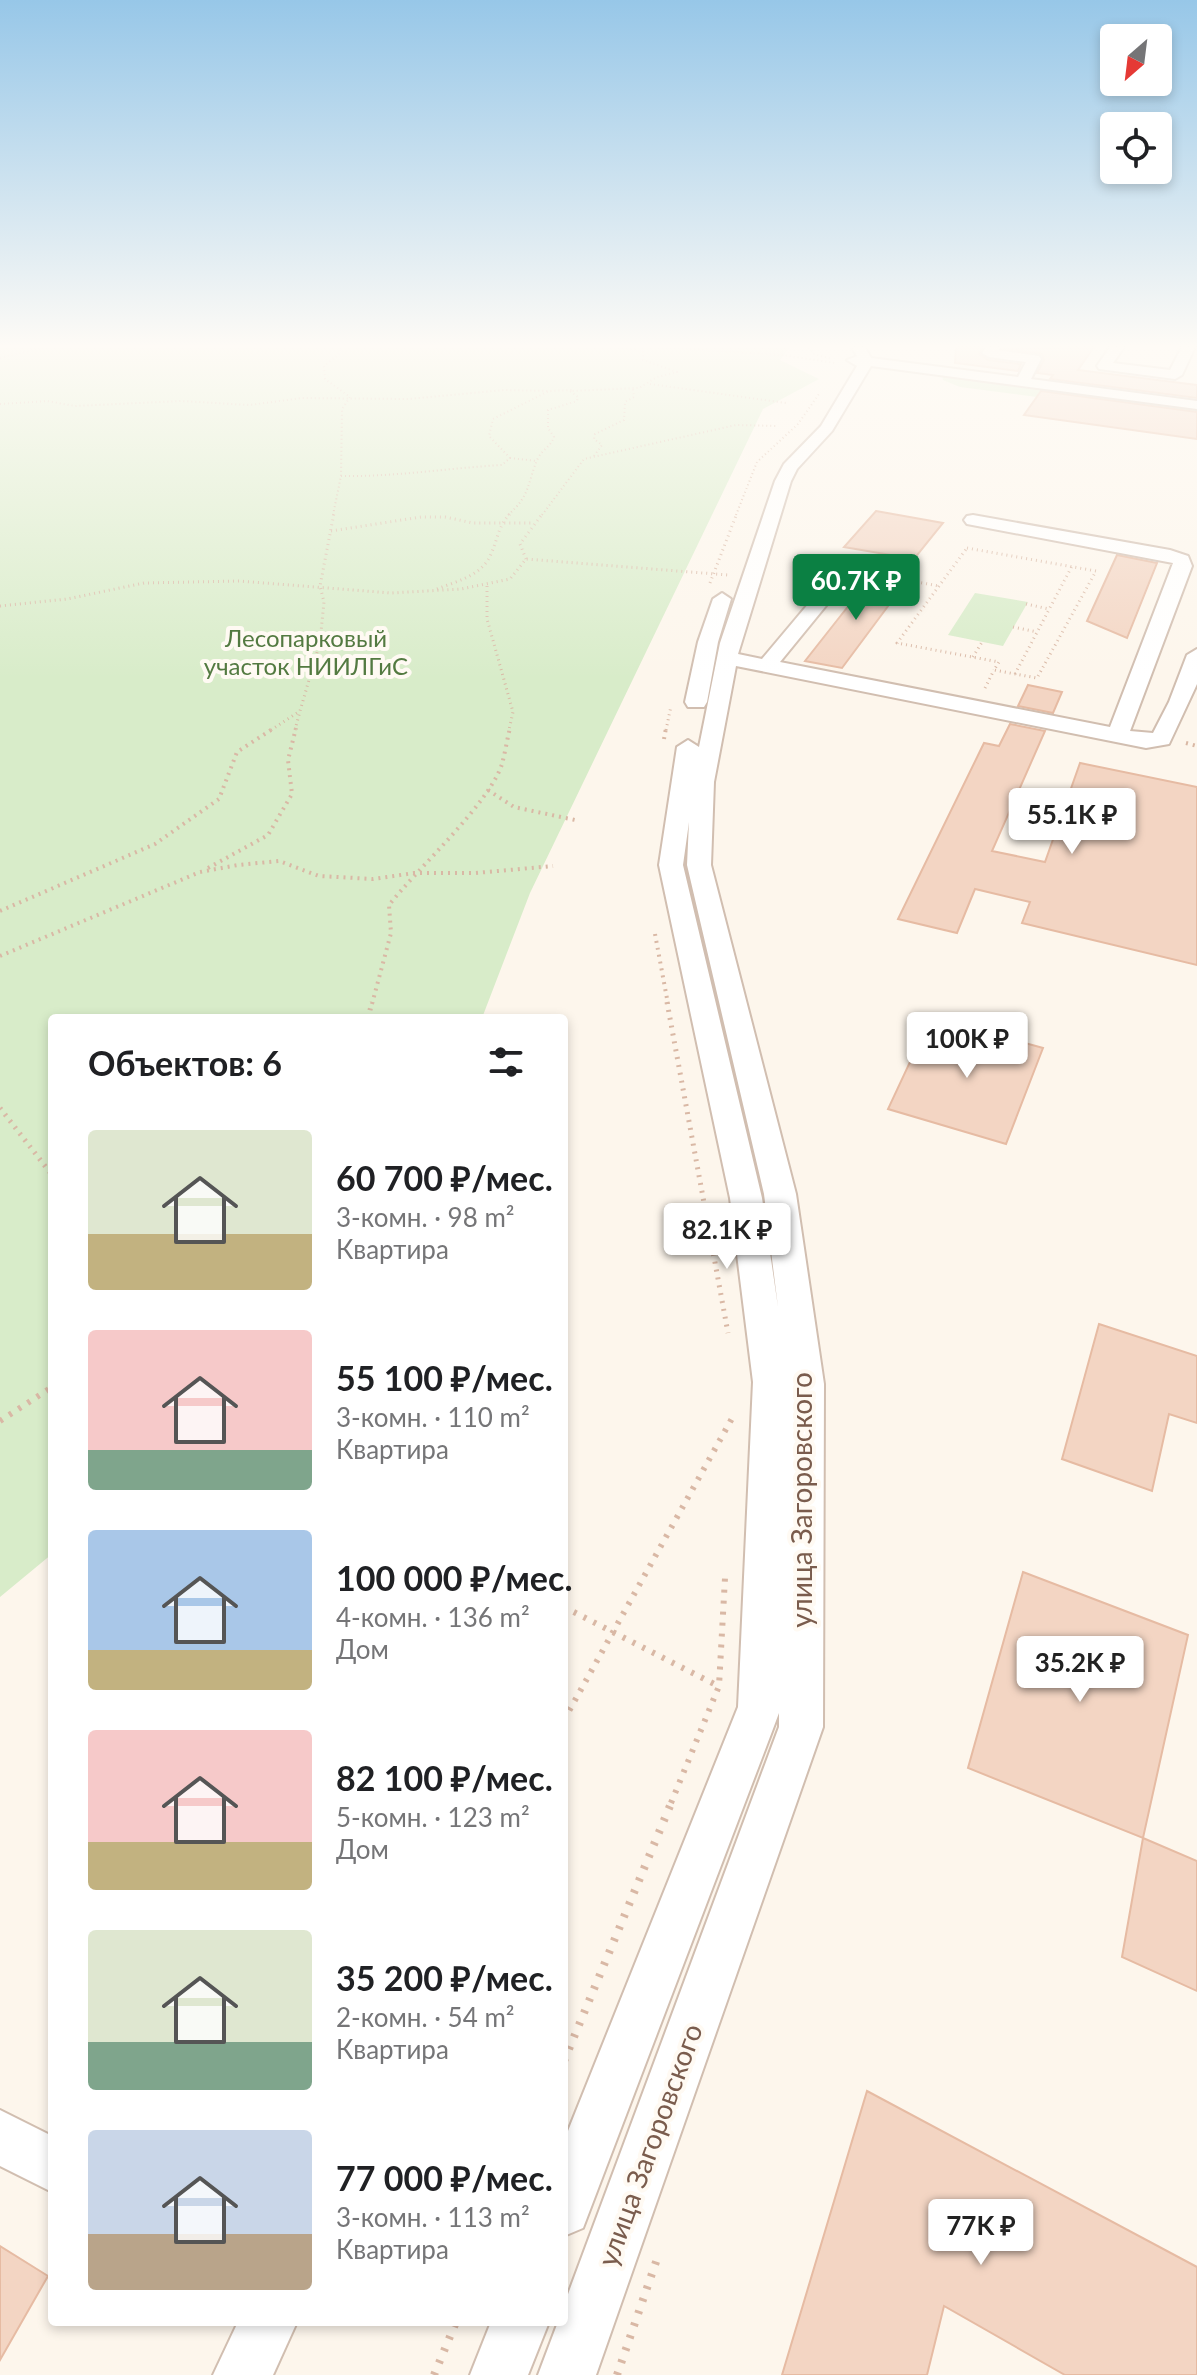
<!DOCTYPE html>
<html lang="ru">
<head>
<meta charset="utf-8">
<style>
  body { margin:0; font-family:Lato,sans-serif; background:#f6f6f6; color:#202124; height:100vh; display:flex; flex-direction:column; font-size:30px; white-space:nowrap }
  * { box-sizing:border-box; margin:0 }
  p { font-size:26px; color:#757577 }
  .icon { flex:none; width:44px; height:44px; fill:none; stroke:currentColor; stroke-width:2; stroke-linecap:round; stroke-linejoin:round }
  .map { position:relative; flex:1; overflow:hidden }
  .drawer { position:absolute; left:48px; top:1014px; width:520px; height:1312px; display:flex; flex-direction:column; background:#fff; border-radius:8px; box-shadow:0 4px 12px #0003 }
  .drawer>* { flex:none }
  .needle { width:52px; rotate:208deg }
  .tools { position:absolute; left:1100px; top:24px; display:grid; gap:16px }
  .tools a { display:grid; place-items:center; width:72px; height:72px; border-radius:8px; background:#fff; box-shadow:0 4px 12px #0003; font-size:40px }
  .price { position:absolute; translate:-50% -68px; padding:0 18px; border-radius:8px; background:#fff; color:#222; font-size:26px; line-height:52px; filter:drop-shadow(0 2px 4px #0008) }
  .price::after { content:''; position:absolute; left:50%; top:48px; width:24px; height:18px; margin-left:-12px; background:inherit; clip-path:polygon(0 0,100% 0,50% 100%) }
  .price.current { background:#0b8043; color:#fff }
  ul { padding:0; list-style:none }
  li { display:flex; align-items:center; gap:24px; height:200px; padding:0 40px }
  li span { display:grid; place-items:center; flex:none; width:224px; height:160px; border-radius:8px; color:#555 }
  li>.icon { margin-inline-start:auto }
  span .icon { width:96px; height:96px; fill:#fffc; stroke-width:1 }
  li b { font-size:34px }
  h2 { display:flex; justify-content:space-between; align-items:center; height:96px; padding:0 40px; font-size:34px }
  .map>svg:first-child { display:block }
  .green { fill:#d8ecc9 }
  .building { fill:#f3d5c3; stroke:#e6bba3; stroke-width:2 }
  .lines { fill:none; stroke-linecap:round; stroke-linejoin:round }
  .minor-casing { stroke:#d1beb0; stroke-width:4 }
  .path-far5 { stroke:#d9b8a5; stroke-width:2; stroke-dasharray:1 3; stroke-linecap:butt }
  .path-far4 { stroke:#d9b8a5; stroke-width:3; stroke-dasharray:1 4; stroke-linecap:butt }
  .path-far3 { stroke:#d9b8a5; stroke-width:4; stroke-dasharray:2 5; stroke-linecap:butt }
  .path-far2 { stroke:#d9b8a5; stroke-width:5; stroke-dasharray:2 6; stroke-linecap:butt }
  .path-far1 { stroke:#d9b8a5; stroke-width:6; stroke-dasharray:3 8; stroke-linecap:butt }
  .path { stroke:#d9b8a5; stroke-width:8; stroke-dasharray:3 10; stroke-linecap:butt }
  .minor { fill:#fff; fill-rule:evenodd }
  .labels { text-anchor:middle; stroke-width:8; stroke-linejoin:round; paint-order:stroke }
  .far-park-label { font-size:24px; fill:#537a41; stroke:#fffaf3 }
  .street-label { font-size:28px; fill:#7a5c4d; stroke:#fffaf3 }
</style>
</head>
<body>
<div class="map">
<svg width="1197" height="2375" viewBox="0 0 1197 2375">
  <rect width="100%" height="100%" fill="#fdf6ec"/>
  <!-- green -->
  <g class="green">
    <polygon points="0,347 790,347 780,360 819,379 763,409 530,893 482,1018 52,1018 52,1554 0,1597"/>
    <polygon points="942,375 1197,410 1197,418 960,387 943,380"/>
    <polygon points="975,593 1028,602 1003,646 948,635"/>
  </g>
  <!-- building -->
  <g class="building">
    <polygon points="956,347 983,347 979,354 988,360 1021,364 1018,371 955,363"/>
    <polygon points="1094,347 1078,370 1197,385 1197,398 1050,379 1053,375 1037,373 1044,360 1042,354 1003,348"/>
    <polygon points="1041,391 1197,412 1197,439 1024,415"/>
    <polygon points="876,511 943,523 914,559 844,547"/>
    <polygon points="1117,555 1157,563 1127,638 1087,621"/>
    <polygon points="872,576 906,582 842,668 805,661"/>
    <polygon points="1028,685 1062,692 1053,713 1018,706"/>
    <polygon points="1010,724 1045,731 992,851 1045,862 1080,763 1197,787 1197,965 1022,923 1030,902 975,889 957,933 898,919 984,743 999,746"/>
    <polygon points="931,1017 1043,1048 1006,1144 888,1109"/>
    <polygon points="1099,1324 1197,1356 1197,1423 1169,1414 1152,1491 1062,1459"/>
    <polygon points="1023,1572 1188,1635 1143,1838 968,1768"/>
    <polygon points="1143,1838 1197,1861 1197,1991 1122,1957"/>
    <polygon points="867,2091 1197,2267 1197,2375 1065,2375 944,2306 927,2375 782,2375"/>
    <polygon points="0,2246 48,2276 0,2360"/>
  </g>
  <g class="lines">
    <!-- minor casing -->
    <g class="minor-casing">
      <g id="minor">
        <path d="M852 347H865L871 358 1018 377 1026 362 989 357 982 353 987 347H1000L998 350 1039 356 1041 359 1031 379 1197 401V409L871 366 832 431 797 469 791 481 738 654 762 659 841 565 847 564 856 569 780 662 1110 727 1173 563 967 524 964 520 967 516 973 515 1170 550 1188 556 1192 566 1130 731 1153 733 1169 702 1187 655 1197 649V684L1169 744 1146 748 736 666 714 782 711 865 796 1194 824 1384 823 1727 596 2375H538L558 2322H564V2305L779 1727V1713L583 2228 564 2236V2141L738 1707 753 1382 730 1198 659 865 677 747 688 740 699 747 720 643 775 481 784 464 821 426 857 366 847 360 857 356ZM689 822 687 865 764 1194 778 1307 762 1198 683 865Z"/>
        <polygon points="1110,347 1124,347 1113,363 1170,370 1182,347 1195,347 1182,375 1175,379 1099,369 1097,366"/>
        <polygon points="722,593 731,599 718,642 707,702 704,707 688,707 685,702 698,642 713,599"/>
        <polygon points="0,2110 52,2136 52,2192 0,2166"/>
        <polygon points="238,2322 297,2322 273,2375 213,2375"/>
        <polygon points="491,2322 549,2322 528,2375 470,2375"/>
      </g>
    </g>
    <!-- path-far5 -->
    <g class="path-far5">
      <polyline points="654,347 782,355 835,363"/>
      <polyline points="809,347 814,354 832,359"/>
      <polyline points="0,358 46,347"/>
      <polyline points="650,384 786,403"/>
      <polyline points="0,404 47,401 75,406 181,401 250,405 302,398 408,399 504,390 549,391"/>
      <polyline points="594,456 602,445 594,439 595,434 624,420 625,402 634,397 633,389"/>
      <polyline points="510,458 537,461"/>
      <path d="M341 476C395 477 448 468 502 465L510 458 489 436 493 419 549 391 572 390"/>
      <polyline points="333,515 341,476 342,409 350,397 325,379 324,366 340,353 340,347"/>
      <path d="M508 515C531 495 527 483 538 458 543 449 551 446 554 437L548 428V410L577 401 578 397 570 391 639 388 657 377 677 372 643 360V352L621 347"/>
      <polyline points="542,515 584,459 736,425 778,426"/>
      <polyline points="736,515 757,462 798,424 819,394"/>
    </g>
    <!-- path-far4 -->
    <g class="path-far4">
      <polyline points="331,531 421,517 445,517 473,523 534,523"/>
      <polygon points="967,548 1096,571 1037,678 994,670 999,662 897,643"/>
      <polyline points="526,559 520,544 543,513"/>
      <polyline points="867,573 939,586"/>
      <polyline points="710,583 737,513"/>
      <polyline points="487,586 487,619 513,712 509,730"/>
      <path d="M437 589C457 581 482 576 491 554 498 539 498 525 511 513"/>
      <polyline points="1026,604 1049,609"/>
      <polyline points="0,606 67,599 144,583 239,581 391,593 461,589 510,579 526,559 728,575"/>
      <polyline points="1013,627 1037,632"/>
      <polyline points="973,657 982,642"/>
      <polyline points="1015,674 1072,566"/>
      <polyline points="985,688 994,670"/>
      <polyline points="271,730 300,711 320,642 324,602 320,586 334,513"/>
      <polyline points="295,730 300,711"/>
      <polyline points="666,730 671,706"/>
    </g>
    <!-- path-far3 -->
    <g class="path-far3">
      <polyline points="664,739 666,728"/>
      <polyline points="1186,743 1197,746"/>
      <polyline points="488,790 514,807 575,820"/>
      <polyline points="208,868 268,835 292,794 288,760 296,728"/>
      <polyline points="0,911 155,844 219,799 237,752 274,728"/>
      <polyline points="655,934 668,1004"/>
      <polyline points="0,956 200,872 238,865 279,861 319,876 373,879 414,873 476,873 553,866"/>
      <path d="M372 1004 391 933 389 905C418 868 489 804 502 764 505 753 507 740 510 728"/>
    </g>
    <!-- path-far2 -->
    <g class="path-far2">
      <polyline points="667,1002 728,1333"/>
      <polyline points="368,1018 372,1002"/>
      <polyline points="0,1108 52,1175"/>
    </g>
    <!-- path-far1 -->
    <g class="path-far1">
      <polyline points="0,1421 52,1387"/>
      <polyline points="564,1607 720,1687"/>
      <polyline points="564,1720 735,1413"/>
      <polyline points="671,1803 719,1686 725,1578"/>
    </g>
    <!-- path -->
    <g class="path">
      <polyline points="564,2061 672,1801"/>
      <polyline points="434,2375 456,2322"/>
      <polyline points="617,2375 657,2259"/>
    </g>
    <!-- minor -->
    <use href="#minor" class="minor"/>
  </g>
  <!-- sky -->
  <linearGradient id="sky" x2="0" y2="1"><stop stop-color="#97c7e8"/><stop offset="0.51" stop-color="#fefbf6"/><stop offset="1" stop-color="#fefbf6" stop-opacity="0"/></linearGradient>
  <rect width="1197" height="679" fill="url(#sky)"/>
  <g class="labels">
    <!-- far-park labels -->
    <g class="far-park-label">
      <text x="306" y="647">Лесопарковый<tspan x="306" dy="28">участок НИИЛГиС</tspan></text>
    </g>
    <!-- street labels -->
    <g class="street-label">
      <text transform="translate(802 1500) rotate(-90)" y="10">улица Загоровского</text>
      <text transform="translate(650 2145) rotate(-70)" y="10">улица Загоровского</text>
    </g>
  </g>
</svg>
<div class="tools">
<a><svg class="needle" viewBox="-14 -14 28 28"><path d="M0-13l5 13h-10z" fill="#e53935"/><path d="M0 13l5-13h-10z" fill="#757577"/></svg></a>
<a><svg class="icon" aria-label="locate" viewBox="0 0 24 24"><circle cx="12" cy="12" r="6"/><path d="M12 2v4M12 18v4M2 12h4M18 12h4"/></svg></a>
</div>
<b class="price current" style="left:856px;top:622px">60.7K ₽</b>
<b class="price" style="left:1072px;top:856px">55.1K ₽</b>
<b class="price" style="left:967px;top:1080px">100K ₽</b>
<b class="price" style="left:727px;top:1271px">82.1K ₽</b>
<b class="price" style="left:1080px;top:1704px">35.2K ₽</b>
<b class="price" style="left:981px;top:2267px">77K ₽</b>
<section class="drawer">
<h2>Объектов: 6<svg class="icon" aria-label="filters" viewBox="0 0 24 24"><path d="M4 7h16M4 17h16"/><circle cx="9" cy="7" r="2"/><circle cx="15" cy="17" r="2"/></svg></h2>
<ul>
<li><span style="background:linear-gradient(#dfe7d0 65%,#c2b280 0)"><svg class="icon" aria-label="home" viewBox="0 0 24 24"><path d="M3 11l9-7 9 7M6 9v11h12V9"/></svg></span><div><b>60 700 ₽/мес.</b><p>3-комн. · 98 m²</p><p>Квартира</p></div></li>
<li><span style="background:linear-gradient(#f6c9c9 75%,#7fa58c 0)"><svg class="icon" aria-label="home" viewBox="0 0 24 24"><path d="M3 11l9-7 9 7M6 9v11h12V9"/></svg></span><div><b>55 100 ₽/мес.</b><p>3-комн. · 110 m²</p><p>Квартира</p></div></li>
<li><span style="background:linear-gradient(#a9c7e8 75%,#c2b280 0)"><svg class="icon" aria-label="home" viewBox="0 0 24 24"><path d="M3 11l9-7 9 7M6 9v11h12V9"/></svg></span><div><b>100 000 ₽/мес.</b><p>4-комн. · 136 m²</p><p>Дом</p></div></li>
<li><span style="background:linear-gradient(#f6c9c9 70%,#c2b280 0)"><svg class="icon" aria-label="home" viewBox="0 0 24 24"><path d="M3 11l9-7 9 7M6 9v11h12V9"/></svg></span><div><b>82 100 ₽/мес.</b><p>5-комн. · 123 m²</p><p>Дом</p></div></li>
<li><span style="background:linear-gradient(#dfe7d0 70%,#7fa58c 0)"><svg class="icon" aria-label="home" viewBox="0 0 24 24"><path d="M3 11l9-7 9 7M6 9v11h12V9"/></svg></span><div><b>35 200 ₽/мес.</b><p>2-комн. · 54 m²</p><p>Квартира</p></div></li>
<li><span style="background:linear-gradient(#c9d6e8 65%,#b9a48a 0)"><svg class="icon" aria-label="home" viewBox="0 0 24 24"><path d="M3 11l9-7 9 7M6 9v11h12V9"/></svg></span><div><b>77 000 ₽/мес.</b><p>3-комн. · 113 m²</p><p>Квартира</p></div></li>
</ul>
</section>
</div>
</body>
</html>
